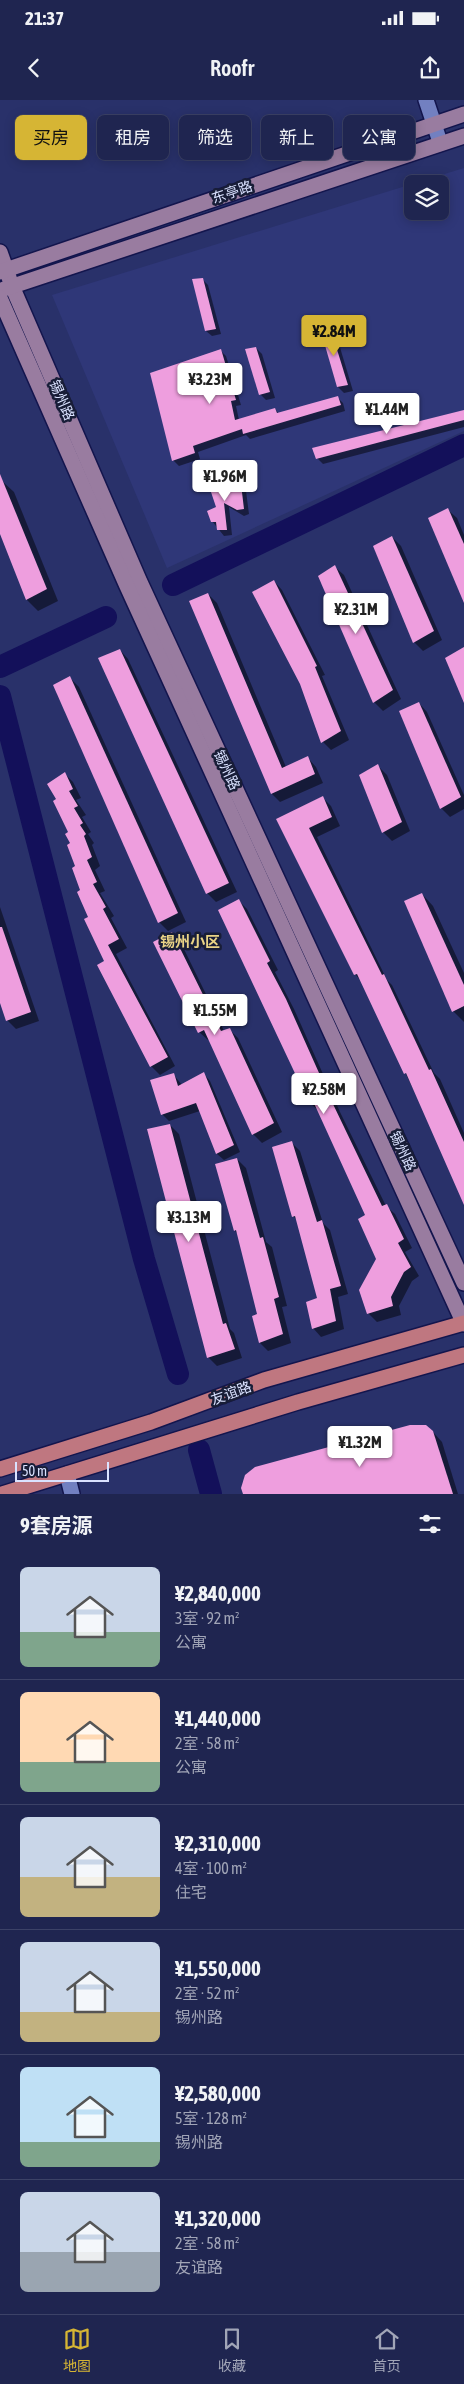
<!DOCTYPE html>
<html lang="zh">
<head>
<meta charset="utf-8">
<style>
  body { margin:0; font-family:"Asap Condensed","Noto Sans SC",sans-serif; background:#2c315a; color:#f1f3f6; height:100vh; display:flex; flex-direction:column; font-size:19px; white-space:nowrap }
  * { box-sizing:border-box; margin:0 }
  p { font-size:16px; color:#a1a5b7 }
  .icon { flex:none; width:28px; height:28px; fill:none; stroke:currentColor; stroke-width:2; stroke-linecap:round; stroke-linejoin:round }
  .map { position:relative; height:1394px; overflow:hidden }
  .panel { display:flex; flex-direction:column; background:#1f2550; flex:1 }
  .panel>* { flex:none }
  .hud { position:absolute; left:15px; top:15px; width:435px; height:45px; display:flex; gap:10px }
  .tools { position:absolute; left:404px; top:75px; display:grid; gap:10px }
  .tools a { display:grid; place-items:center; width:45px; height:45px; border-radius:8px; background:#1f2550; box-shadow:0 2px 12px #0003,0 0 0 1px #3c4267; font-size:25px }
  .scale { position:absolute; left:15px; bottom:12px; width:94px; box-sizing:border-box; padding-left:5px; border:2px solid #dae2ff; border-top:0; font-size:14px; line-height:18px; white-space:nowrap; color:#dae2ff; -webkit-text-stroke:4px #181d37; paint-order:stroke }
  .price { position:absolute; translate:-50% -42px; padding:0 11px; border-radius:5px; background:#fff; color:#222; font-size:16px; line-height:32px; filter:drop-shadow(0 1px 2px #0008) }
  .price::after { content:''; position:absolute; left:50%; top:30px; width:15px; height:11px; margin-left:-8px; background:inherit; clip-path:polygon(0 0,100% 0,50% 100%) }
  .price.selected { background:#d6b534; color:#111 }
  ul { padding:0; list-style:none }
  li { display:flex; align-items:center; gap:15px; height:125px; padding:0 20px }
  li+li { border-top:1px solid #3c4267 }
  li span { display:grid; place-items:center; flex:none; width:140px; height:100px; border-radius:8px; color:#555 }
  li>.icon { margin-inline-start:auto }
  span .icon { width:60px; height:60px; fill:#fffc; stroke-width:1 }
  li b { font-size:21px }
  h2 { display:flex; justify-content:space-between; align-items:center; height:60px; padding:0 20px; font-size:21px }
  .tag { padding:0 18px; border-radius:8px; background:#1f2550; box-shadow:0 2px 12px #0003,0 0 0 1px #3c4267; font-size:18px; line-height:45px }
  .tag.selected { background:#d6b534; color:#111 }
  .status { display:flex; justify-content:space-between; align-items:center; height:35px; padding:0 25px; background:#1f2550; direction:ltr }
  .status svg { height:14px; fill:currentColor }
  header { display:flex; justify-content:space-between; align-items:center; height:65px; padding:0 20px; background:#1f2550; font-size:22px; font-weight:600 }
  .tab-bar { display:flex; justify-content:space-around; align-items:center; height:70px; border-top:1px solid #3c4267; background:#1f2550; font-size:14px; color:#a1a5b7 }
  .tab-bar a { display:grid; justify-items:center; gap:2px }
  .tab-bar .selected { color:#d6b534 }
  .map>svg:first-child { display:block }
  .built { fill:#2f3778; fill-rule:evenodd }
  .shadow { fill:#0007 }
  .lines { fill:none; stroke-linecap:round; stroke-linejoin:round }
  .river { stroke:#13105a; stroke-width:22 }
  .building { fill:#ee9ede }
  .street-casing { stroke:#13154d; stroke-width:18 }
  .secondary-casing { stroke:#13154d; stroke-width:18 }
  .primary-casing { stroke:#13154d; stroke-width:18 }
  .street { stroke:#7280c1; stroke-width:15 }
  .secondary { stroke:#997ca0; stroke-width:15 }
  .primary { stroke:#bf7780; stroke-width:15 }
  .labels { text-anchor:middle; stroke-width:5; stroke-linejoin:round; paint-order:stroke }
  .street-label { font-size:14px; fill:#dae2ff; stroke:#181d37 }
  .neighbourhood-label { font-size:15px; font-weight:bold; fill:#e9d386; stroke:#181d37 }
</style>
</head>
<body>
<div class="status"><b>21:37</b><svg viewBox="0 0 49 12"><path d="M0 12V9h3v3zM5 12V6h3v6zM10 12V3h3v9zM15 12V0h3v12zM26 1h20v11H26zM47 4h2v5h-2z"/></svg></div>
<header><svg class="icon" aria-label="back" viewBox="0 0 24 24"><path d="M15 5l-7 7 7 7"/></svg>Roofr<svg class="icon" aria-label="share" viewBox="0 0 24 24"><path d="M12 15V3M7 8l5-5 5 5M5 13v7h14v-7"/></svg></header>
<div class="map">
<svg width="464" height="1394" viewBox="0 0 464 1394">
  <rect width="100%" height="100%" fill="#29316a"/>
  <!-- built -->
  <path class="built" d="M464 68V331L167 468 52 195ZM412 84H440V111H412Z"/>
  <!-- shadow -->
  <g class="shadow">
    <polygon points="202,179 208,185 221,234 212,236 206,231"/>
    <polygon points="330,229 336,234 353,291 344,293 338,287"/>
    <polygon points="256,248 262,254 275,298 266,300 260,294"/>
    <polygon points="220,250 226,256 241,305 236,306 239,320 275,309 279,314 337,297 343,303 345,311 250,339 246,335 198,352 200,359 179,366 173,360"/>
    <polygon points="464,311 464,327 323,364 317,358"/>
    <polygon points="2,381 14,392 58,501 38,511 27,500 0,431 0,382"/>
    <polygon points="240,385 246,391 249,414 244,416 229,407 232,435 224,436 212,421 217,408"/>
    <polygon points="448,410 457,418 464,435 464,500"/>
    <polygon points="392,437 401,446 442,540 423,551 414,542 374,446"/>
    <polygon points="335,467 344,475 401,599 383,611 374,602"/>
    <polygon points="274,481 282,490 325,575 322,576 349,640 331,650 323,642"/>
    <polygon points="208,494 217,503 286,667 308,658 316,667 323,683 280,702 272,694"/>
    <polygon points="120,550 128,559 237,792 216,802 207,793"/>
    <polygon points="70,578 79,587 186,822 168,831 160,823 88,662"/>
    <polygon points="419,603 427,612 464,695 464,709 450,717 441,708"/>
    <polygon points="378,666 387,675 410,731 392,741 383,732 361,676"/>
    <polygon points="65,674 73,682 81,698 76,700 86,715 82,717 91,732 88,734 94,743 92,745 100,766 95,770 105,791 100,793 114,816 111,818 127,848 116,854 175,966 160,975 151,966 105,862 90,818 69,733 58,700"/>
    <polygon points="322,697 331,706 340,726 317,737 387,880 392,885 434,973 440,979 464,1033 464,1102 438,1041 362,882 355,874 277,719"/>
    <polygon points="422,794 433,806 464,873 464,922 453,911"/>
    <polygon points="239,801 247,809 278,870 275,872 294,909 340,1012 386,1106 395,1114 412,1148 405,1152 419,1176 412,1181 399,1206 401,1215 377,1222 368,1213 377,1159 367,1116 319,1011 310,1003 219,810"/>
    <polygon points="0,807 39,921 16,929 7,920 0,899"/>
    <polygon points="172,834 181,843 224,931 229,929 238,938 282,1032 262,1043 253,1034 210,940 208,940 199,932"/>
    <polygon points="173,974 182,985 204,974 210,981 240,1052 224,1060 217,1054 200,1011 169,1021 162,1014"/>
    <polygon points="170,1025 179,1034 230,1229 234,1233 242,1258 217,1266 208,1257"/>
    <polygon points="292,1043 300,1051 323,1123 330,1130 348,1194 338,1197 344,1229 321,1237 313,1228 319,1199 297,1120 293,1116"/>
    <polygon points="237,1059 246,1068 266,1142 272,1147 287,1206 282,1207 291,1243 268,1251 260,1243 259,1215 238,1134 235,1131 217,1065"/>
    <polygon points="433,1332 442,1342 458,1394 244,1394"/>
  </g>
  <g class="lines">
    <!-- river -->
    <g class="river">
      <polyline points="173,485 464,345"/>
      <polyline points="0,567 106,517"/>
      <polyline points="0,596 144,1159 178,1274"/>
      <polyline points="199,1350 211,1394"/>
    </g>
  </g>
  <!-- building -->
  <g class="building">
    <polygon points="203,178 216,229 205,231 192,179"/>
    <polygon points="330,227 348,285 337,287 320,228"/>
    <polygon points="256,247 270,292 259,295 245,249"/>
    <polygon points="221,249 236,300 231,301 235,320 275,308 277,313 338,296 341,305 243,334 242,329 193,346 195,353 172,361 150,273"/>
    <polygon points="464,310 464,320 316,359 312,348"/>
    <polygon points="0,374 47,489 26,500 0,434"/>
    <polygon points="234,380 241,384 244,409 237,410 224,403 227,430 217,430 216,422 211,422 207,411 216,407 210,389"/>
    <polygon points="448,408 464,444 464,503 428,418"/>
    <polygon points="392,436 434,531 413,543 373,446"/>
    <polygon points="335,465 393,590 373,603 318,476"/>
    <polygon points="274,480 317,566 315,567 341,631 321,643 300,584 252,492"/>
    <polygon points="208,493 282,668 308,656 315,674 271,694 189,501"/>
    <polygon points="464,547 464,603 445,558"/>
    <polygon points="120,549 229,783 206,794 98,558"/>
    <polygon points="70,576 178,813 158,823 53,585"/>
    <polygon points="419,602 461,697 440,709 399,611"/>
    <polygon points="378,664 402,722 382,733 359,675"/>
    <polygon points="65,672 73,689 69,691 78,706 74,708 83,723 80,725 86,734 84,736 92,757 87,760 97,782 93,784 106,807 103,809 119,839 108,845 168,957 150,967 97,865 104,861 84,819 88,817 77,792 80,790 72,768 75,766 67,745 70,743 65,734 68,732 53,701 56,699 47,684"/>
    <polygon points="323,696 332,717 309,728 382,875 384,874 429,970 431,969 464,1042 464,1105 406,973 404,974 357,874 354,875 276,719"/>
    <polygon points="422,793 464,885 464,906 452,912 404,801"/>
    <polygon points="239,799 270,861 267,863 286,899 332,1002 382,1106 387,1104 404,1139 398,1143 411,1167 404,1172 391,1197 393,1206 367,1214 359,1190 376,1159 358,1119 365,1115 313,1001 309,1003 218,810"/>
    <polygon points="0,827 2,827 31,912 6,921 0,903"/>
    <polygon points="172,832 221,931 230,928 274,1023 252,1035 204,930 198,933 153,842"/>
    <polygon points="204,972 234,1045 216,1054 196,1003 161,1015 150,980 174,973 178,986"/>
    <polygon points="170,1024 223,1224 226,1223 235,1249 207,1258 147,1029"/>
    <polygon points="292,1041 317,1122 322,1120 341,1186 330,1189 336,1221 312,1229 306,1202 317,1198 295,1116 292,1117 272,1047"/>
    <polygon points="237,1058 260,1138 263,1137 279,1197 274,1199 283,1234 259,1243 252,1216 257,1214 236,1130 234,1131 215,1064"/>
    <polygon points="410,1325 426,1325 433,1331 453,1394 243,1394 241,1388 245,1375 255,1367"/>
  </g>
  <g class="lines">
    <!-- street casing -->
    <g class="street-casing">
      <g id="street">
        <polyline points="426,0 440,42"/>
        <polyline points="67,1374 72,1394"/>
      </g>
    </g>
    <!-- secondary casing -->
    <g class="secondary-casing">
      <g id="secondary">
        <polyline points="0,152 12,186 140,482 464,1183"/>
        <polyline points="0,172 464,14"/>
        <polyline points="4,189 464,36"/>
        <polyline points="0,198 126,484 464,1224"/>
      </g>
    </g>
    <!-- primary casing -->
    <g class="primary-casing">
      <g id="primary">
        <polyline points="0,1369 151,1322 264,1280 464,1223"/>
        <polyline points="2,1394 298,1302 464,1255"/>
      </g>
    </g>
    <!-- street -->
    <use href="#street" class="street"/>
    <!-- secondary -->
    <use href="#secondary" class="secondary"/>
    <!-- primary -->
    <use href="#primary" class="primary"/>
  </g>
  <g class="labels">
    <!-- street labels -->
    <g class="street-label">
      <text transform="translate(232 92) rotate(-19)" y="5">东亭路</text>
      <text transform="translate(62 300) rotate(67)" y="5">锡州路</text>
      <text transform="translate(227 670) rotate(65)" y="5">锡州路</text>
      <text transform="translate(403 1051) rotate(65)" y="5">锡州路</text>
      <text transform="translate(231 1293) rotate(-20)" y="5">友谊路</text>
    </g>
    <!-- neighbourhood labels -->
    <g class="neighbourhood-label">
      <text x="190" y="847">锡州小区</text>
    </g>
  </g>
</svg>
<div class="tools">
<a><svg class="icon" aria-label="layers" viewBox="0 0 24 24"><path d="M12 4l9 5-9 5-9-5zM3 14l9 5 9-5"/></svg></a>
</div>
<div class="scale">50 m</div>
<b class="price selected" style="left:334px;top:257px">¥2.84M</b>
<b class="price" style="left:210px;top:305px">¥3.23M</b>
<b class="price" style="left:387px;top:335px">¥1.44M</b>
<b class="price" style="left:225px;top:402px">¥1.96M</b>
<b class="price" style="left:356px;top:535px">¥2.31M</b>
<b class="price" style="left:215px;top:936px">¥1.55M</b>
<b class="price" style="left:324px;top:1015px">¥2.58M</b>
<b class="price" style="left:189px;top:1143px">¥3.13M</b>
<b class="price" style="left:360px;top:1368px">¥1.32M</b>
<div class="hud">
<a class="tag selected">买房</a>
<a class="tag">租房</a>
<a class="tag">筛选</a>
<a class="tag">新上</a>
<a class="tag">公寓</a>
</div>
</div>
<section class="panel">
<h2>9套房源<svg class="icon" aria-label="filters" viewBox="0 0 24 24"><path d="M4 7h16M4 17h16"/><circle cx="9" cy="7" r="2"/><circle cx="15" cy="17" r="2"/></svg></h2>
<ul>
<li><span style="background:linear-gradient(#c9d6e8 65%,#7fa58c 0)"><svg class="icon" aria-label="home" viewBox="0 0 24 24"><path d="M3 11l9-7 9 7M6 9v11h12V9"/></svg></span><div><b>¥2,840,000</b><p>3室 · 92 m²</p><p>公寓</p></div></li>
<li><span style="background:linear-gradient(#ffd9b3 70%,#7fa58c 0)"><svg class="icon" aria-label="home" viewBox="0 0 24 24"><path d="M3 11l9-7 9 7M6 9v11h12V9"/></svg></span><div><b>¥1,440,000</b><p>2室 · 58 m²</p><p>公寓</p></div></li>
<li><span style="background:linear-gradient(#c9d6e8 60%,#c2b280 0)"><svg class="icon" aria-label="home" viewBox="0 0 24 24"><path d="M3 11l9-7 9 7M6 9v11h12V9"/></svg></span><div><b>¥2,310,000</b><p>4室 · 100 m²</p><p>住宅</p></div></li>
<li><span style="background:linear-gradient(#c9d6e8 70%,#c2b280 0)"><svg class="icon" aria-label="home" viewBox="0 0 24 24"><path d="M3 11l9-7 9 7M6 9v11h12V9"/></svg></span><div><b>¥1,550,000</b><p>2室 · 52 m²</p><p>锡州路</p></div></li>
<li><span style="background:linear-gradient(#bfe0f5 75%,#7fa58c 0)"><svg class="icon" aria-label="home" viewBox="0 0 24 24"><path d="M3 11l9-7 9 7M6 9v11h12V9"/></svg></span><div><b>¥2,580,000</b><p>5室 · 128 m²</p><p>锡州路</p></div></li>
<li><span style="background:linear-gradient(#c9d6e8 60%,#9aa5b1 0)"><svg class="icon" aria-label="home" viewBox="0 0 24 24"><path d="M3 11l9-7 9 7M6 9v11h12V9"/></svg></span><div><b>¥1,320,000</b><p>2室 · 58 m²</p><p>友谊路</p></div></li>
</ul>
</section>
<nav class="tab-bar">
<a class="selected"><svg class="icon" aria-label="map" viewBox="0 0 24 24"><path d="M3 6l6-2 6 2 6-2v14l-6 2-6-2-6 2zM9 4v14M15 6v14"/></svg>地图</a>
<a><svg class="icon" aria-label="saved" viewBox="0 0 24 24"><path d="M7 4h10v16l-5-4-5 4z"/></svg>收藏</a>
<a><svg class="icon" aria-label="home" viewBox="0 0 24 24"><path d="M3 11l9-7 9 7M6 9v11h12V9"/></svg>首页</a>
</nav>
</body>
</html>
